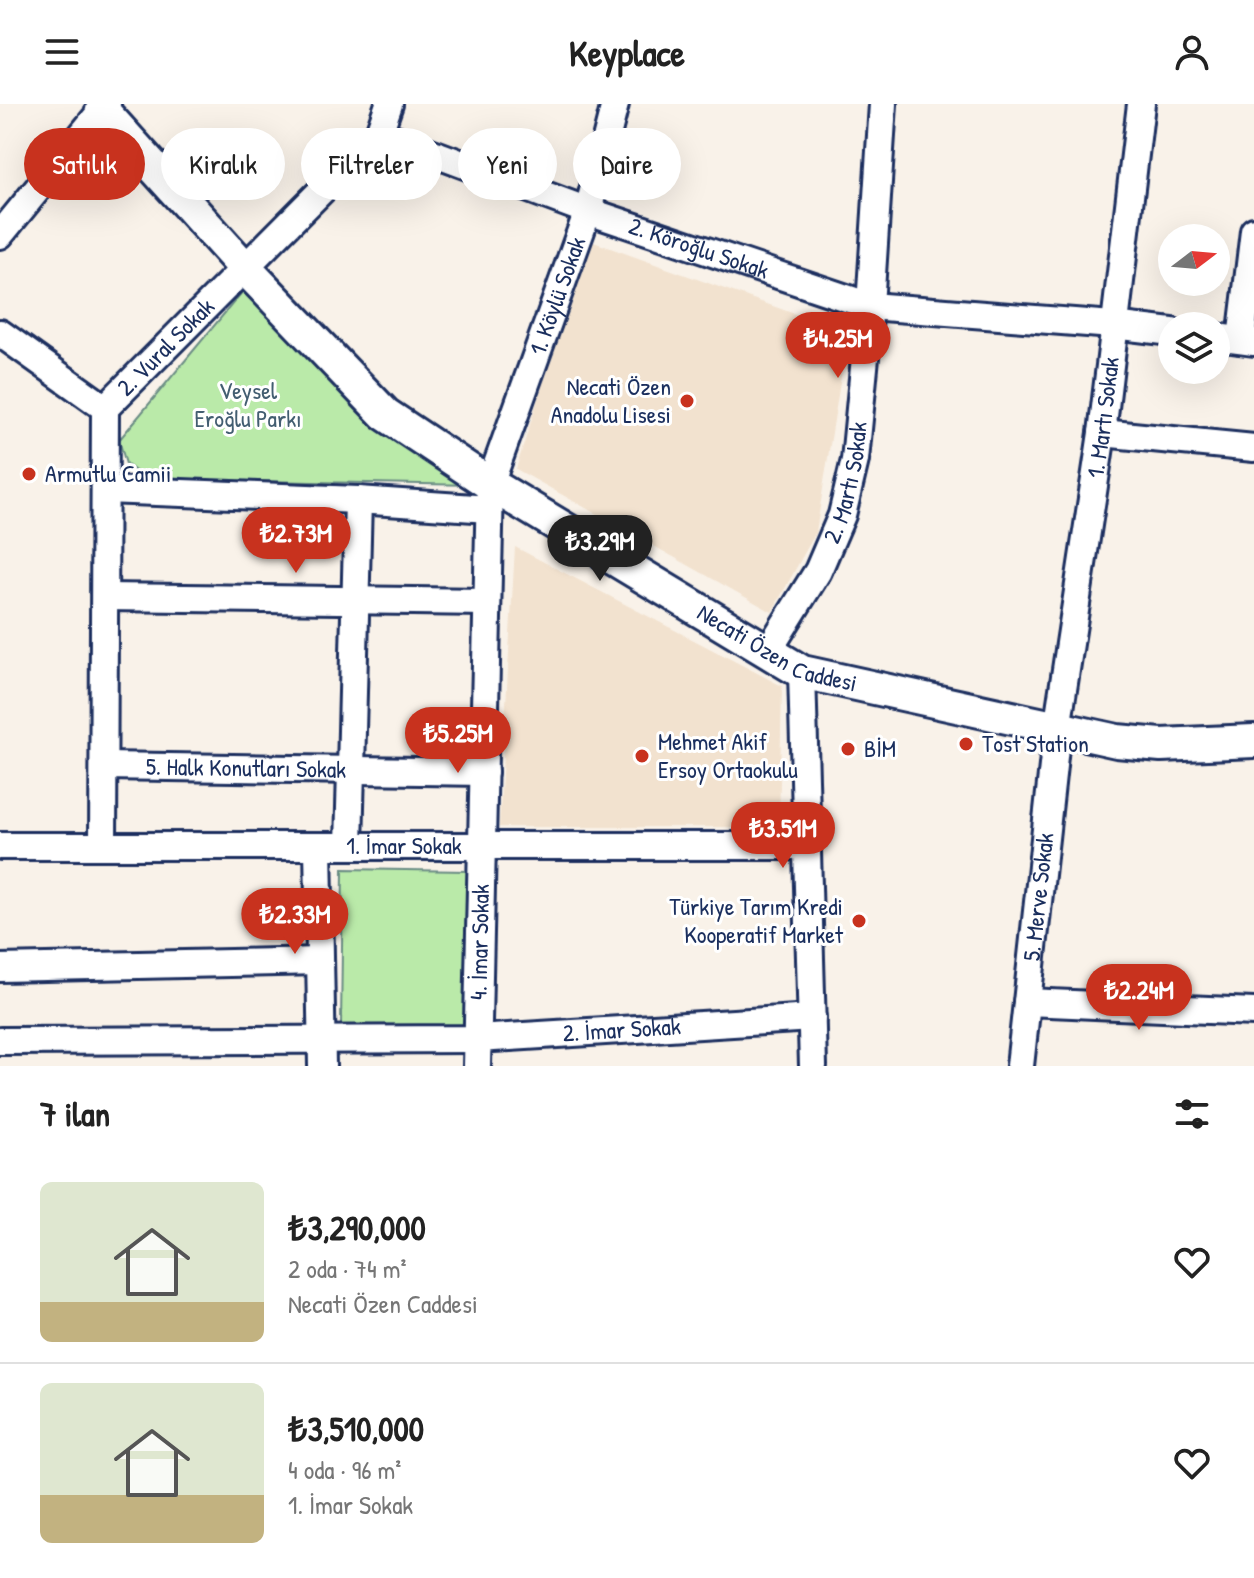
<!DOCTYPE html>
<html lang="tr">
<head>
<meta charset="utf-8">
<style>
  body { margin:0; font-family:"Patrick Hand",sans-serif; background:#f6f6f6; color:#222; height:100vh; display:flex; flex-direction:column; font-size:30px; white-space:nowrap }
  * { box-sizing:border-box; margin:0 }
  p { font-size:26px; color:#767676 }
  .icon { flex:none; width:44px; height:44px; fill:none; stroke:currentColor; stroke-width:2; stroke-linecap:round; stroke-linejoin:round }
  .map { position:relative; height:962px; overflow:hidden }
  .sheet { display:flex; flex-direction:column; background:#fff; flex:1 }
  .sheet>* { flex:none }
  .hud { position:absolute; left:24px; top:24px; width:800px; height:72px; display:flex; gap:16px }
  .needle { width:52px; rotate:74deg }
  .tools { position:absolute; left:1158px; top:120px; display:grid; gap:16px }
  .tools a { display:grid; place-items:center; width:72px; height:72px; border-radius:50%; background:#fff; box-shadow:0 8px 32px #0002; font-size:40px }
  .price { position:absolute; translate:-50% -68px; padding:0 18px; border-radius:28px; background:#c8321e; color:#fff; font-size:26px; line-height:52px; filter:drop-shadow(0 2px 4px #0008) }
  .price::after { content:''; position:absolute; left:50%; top:48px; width:24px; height:18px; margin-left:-12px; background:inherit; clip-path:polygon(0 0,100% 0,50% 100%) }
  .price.active { background:#222; color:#fff }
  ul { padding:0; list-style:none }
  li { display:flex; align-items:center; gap:24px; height:200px; padding:0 40px }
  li+li { border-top:2px solid #e0e0e0 }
  li span { display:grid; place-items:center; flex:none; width:224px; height:160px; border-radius:12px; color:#555 }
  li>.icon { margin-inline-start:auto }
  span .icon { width:96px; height:96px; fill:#fffc; stroke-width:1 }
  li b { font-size:34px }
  h2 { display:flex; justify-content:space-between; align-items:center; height:96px; padding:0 40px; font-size:34px }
  .chip { padding:0 28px; border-radius:36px; background:#fff; box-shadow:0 8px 32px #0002; font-size:28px; line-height:72px }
  .chip.active { background:#c8321e; color:#fff }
  header { display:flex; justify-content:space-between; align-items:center; height:104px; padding:0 40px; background:#fff; font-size:36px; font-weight:800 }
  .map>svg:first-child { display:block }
  .built { fill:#f2e2cf }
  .green { fill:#baeaa9; stroke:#6a8c84; stroke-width:2 }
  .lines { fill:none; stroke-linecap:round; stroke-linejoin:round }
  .minor-casing { stroke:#1b2f5e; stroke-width:32 }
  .tertiary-casing { stroke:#1b2f5e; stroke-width:38 }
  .minor { stroke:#fff; stroke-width:26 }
  .tertiary { stroke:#fff; stroke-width:32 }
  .poi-dot { fill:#c8321e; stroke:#fff; stroke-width:3 }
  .labels { text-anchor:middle; stroke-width:6; stroke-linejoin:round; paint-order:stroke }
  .street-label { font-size:24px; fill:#1b2f5e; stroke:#fff }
  .poi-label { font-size:24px; fill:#1b2f5e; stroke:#fff; text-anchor:start }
  .park-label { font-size:24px; fill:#435e71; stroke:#fff }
</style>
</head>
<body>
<header><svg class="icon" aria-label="menu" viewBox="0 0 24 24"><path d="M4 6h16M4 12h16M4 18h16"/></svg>Keyplace<svg class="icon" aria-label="person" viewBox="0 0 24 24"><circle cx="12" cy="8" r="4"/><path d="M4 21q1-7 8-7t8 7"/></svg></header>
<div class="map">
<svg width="1254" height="962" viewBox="0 0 1254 962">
  <rect width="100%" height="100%" fill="#f9f2e9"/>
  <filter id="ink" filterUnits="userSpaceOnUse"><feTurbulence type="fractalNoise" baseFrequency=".0125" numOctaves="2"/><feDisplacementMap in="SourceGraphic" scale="16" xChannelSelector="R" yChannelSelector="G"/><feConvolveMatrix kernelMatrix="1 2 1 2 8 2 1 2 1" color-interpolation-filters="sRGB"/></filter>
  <g filter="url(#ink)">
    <!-- built -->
    <g class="built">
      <polygon points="588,136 848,229 816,428 772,508 516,365"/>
      <polygon points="515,443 782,582 779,723 499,723"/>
    </g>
    <!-- green -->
    <g class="green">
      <polygon points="243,187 391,335 476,381 146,375 126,360 119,336"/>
      <polygon points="343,765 467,767 465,925 341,923"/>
    </g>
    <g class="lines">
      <!-- minor casing -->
      <g class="minor-casing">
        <g id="minor">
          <path id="s1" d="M379 29 588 107 870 202 1113 221 1172 228"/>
          <polyline points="0,131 107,0"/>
          <polyline points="0,229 105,304"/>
          <polyline points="1216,233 1254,238"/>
          <polyline points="1241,236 1254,127"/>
          <polyline points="1102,329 1254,344"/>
          <polyline points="105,386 358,396 489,405"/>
          <polyline points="105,493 487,498"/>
          <path id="s2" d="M768 547 818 467 842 411 855 356 870 202 883 0"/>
          <polyline points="802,568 813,962"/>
          <path id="s3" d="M104 662 484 668"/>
          <path id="s4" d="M0 742H807"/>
          <path id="s5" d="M103 742 105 304 379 29 389 0"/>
          <polyline points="318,742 322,962"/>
          <polyline points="349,742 358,396"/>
          <polyline points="0,864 320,857"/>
          <polyline points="1027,898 1254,908"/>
          <path id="s6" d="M0 937 477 935 812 914"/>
          <path id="s7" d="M477 962 490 380 588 107 615 0"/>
          <path id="s8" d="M1020 962 1057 625 1102 329 1141 0"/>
        </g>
      </g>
      <!-- tertiary casing -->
      <g class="tertiary-casing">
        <g id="tertiary">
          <path id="s9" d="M102 6 244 163 385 310 490 380 802 568 1117 637 1161 641 1254 637"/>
        </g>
      </g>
      <!-- minor -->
      <use href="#minor" class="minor"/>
      <!-- tertiary -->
      <use href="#tertiary" class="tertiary"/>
    </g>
  </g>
  <!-- markers -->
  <g class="poi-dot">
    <circle cx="687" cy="297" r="8"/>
    <circle cx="29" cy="370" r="8"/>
    <circle cx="966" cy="640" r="8"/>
    <circle cx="848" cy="645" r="8"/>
    <circle cx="642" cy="652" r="8"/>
    <circle cx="859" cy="817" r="8"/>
  </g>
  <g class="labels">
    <!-- street labels -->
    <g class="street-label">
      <text dy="8" stroke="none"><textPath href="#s1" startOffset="340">2. Köroğlu Sokak</textPath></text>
      <text dy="8" stroke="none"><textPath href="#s7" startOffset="782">1. Köylü Sokak</textPath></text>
      <text dy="8" stroke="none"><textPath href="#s5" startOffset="524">2. Vural Sokak</textPath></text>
      <text dy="8" stroke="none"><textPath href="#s8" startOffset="654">1. Martı Sokak</textPath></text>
      <text dy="8" stroke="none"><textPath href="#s2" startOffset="188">2. Martı Sokak</textPath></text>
      <text dy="8" stroke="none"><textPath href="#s9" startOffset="874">Necati Özen Caddesi</textPath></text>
      <text dy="8" stroke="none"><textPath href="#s3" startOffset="142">5. Halk Konutları Sokak</textPath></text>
      <text dy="8" stroke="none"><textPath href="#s4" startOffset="404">1. İmar Sokak</textPath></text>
      <text dy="8" stroke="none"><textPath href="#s8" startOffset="170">5. Merve Sokak</textPath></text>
      <text dy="8" stroke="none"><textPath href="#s7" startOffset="124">4. İmar Sokak</textPath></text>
      <text dy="8" stroke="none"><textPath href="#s6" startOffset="622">2. İmar Sokak</textPath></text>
    </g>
    <!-- poi labels -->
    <g class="poi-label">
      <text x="671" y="291" text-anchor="end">Necati Özen<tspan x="671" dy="28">Anadolu Lisesi</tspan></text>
      <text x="45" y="378">Armutlu Camii</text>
      <text x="658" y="646">Mehmet Akif<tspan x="658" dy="28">Ersoy Ortaokulu</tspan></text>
      <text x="982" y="648">Tost Station</text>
      <text x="864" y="653">BİM</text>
      <text x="843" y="811" text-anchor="end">Türkiye Tarım Kredi<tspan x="843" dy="28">Kooperatif Market</tspan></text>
    </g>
    <!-- park labels -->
    <g class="park-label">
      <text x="248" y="295">Veysel<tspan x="248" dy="28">Eroğlu Parkı</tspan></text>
    </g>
  </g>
</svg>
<div class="tools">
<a><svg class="needle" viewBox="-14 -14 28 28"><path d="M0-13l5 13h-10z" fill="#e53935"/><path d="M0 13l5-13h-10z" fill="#767676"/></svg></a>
<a><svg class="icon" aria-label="layers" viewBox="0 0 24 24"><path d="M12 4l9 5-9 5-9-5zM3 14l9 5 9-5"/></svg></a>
</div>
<b class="price" style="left:838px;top:276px">₺4.25M</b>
<b class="price" style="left:296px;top:471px">₺2.73M</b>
<b class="price active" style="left:600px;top:479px">₺3.29M</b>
<b class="price" style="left:458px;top:671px">₺5.25M</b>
<b class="price" style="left:783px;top:766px">₺3.51M</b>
<b class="price" style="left:295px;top:852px">₺2.33M</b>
<b class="price" style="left:1139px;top:928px">₺2.24M</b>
<div class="hud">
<a class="chip active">Satılık</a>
<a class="chip">Kiralık</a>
<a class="chip">Filtreler</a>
<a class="chip">Yeni</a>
<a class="chip">Daire</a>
</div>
</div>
<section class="sheet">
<h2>7 ilan<svg class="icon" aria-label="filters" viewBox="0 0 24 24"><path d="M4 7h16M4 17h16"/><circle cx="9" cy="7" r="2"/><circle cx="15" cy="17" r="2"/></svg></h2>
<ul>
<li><span style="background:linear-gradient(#dfe7d0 75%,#c2b280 0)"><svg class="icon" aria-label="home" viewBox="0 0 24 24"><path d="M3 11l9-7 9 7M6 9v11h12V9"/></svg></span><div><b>₺3,290,000</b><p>2 oda · 74 m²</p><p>Necati Özen Caddesi</p></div><svg class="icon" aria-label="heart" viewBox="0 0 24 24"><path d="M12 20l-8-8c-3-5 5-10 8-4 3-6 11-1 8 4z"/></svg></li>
<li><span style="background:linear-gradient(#dfe7d0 70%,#c2b280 0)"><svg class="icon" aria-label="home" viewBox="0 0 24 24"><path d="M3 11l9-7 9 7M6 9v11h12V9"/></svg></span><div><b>₺3,510,000</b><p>4 oda · 96 m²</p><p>1. İmar Sokak</p></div><svg class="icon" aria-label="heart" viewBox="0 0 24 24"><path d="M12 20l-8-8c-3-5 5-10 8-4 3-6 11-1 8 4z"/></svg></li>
</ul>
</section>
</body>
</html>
